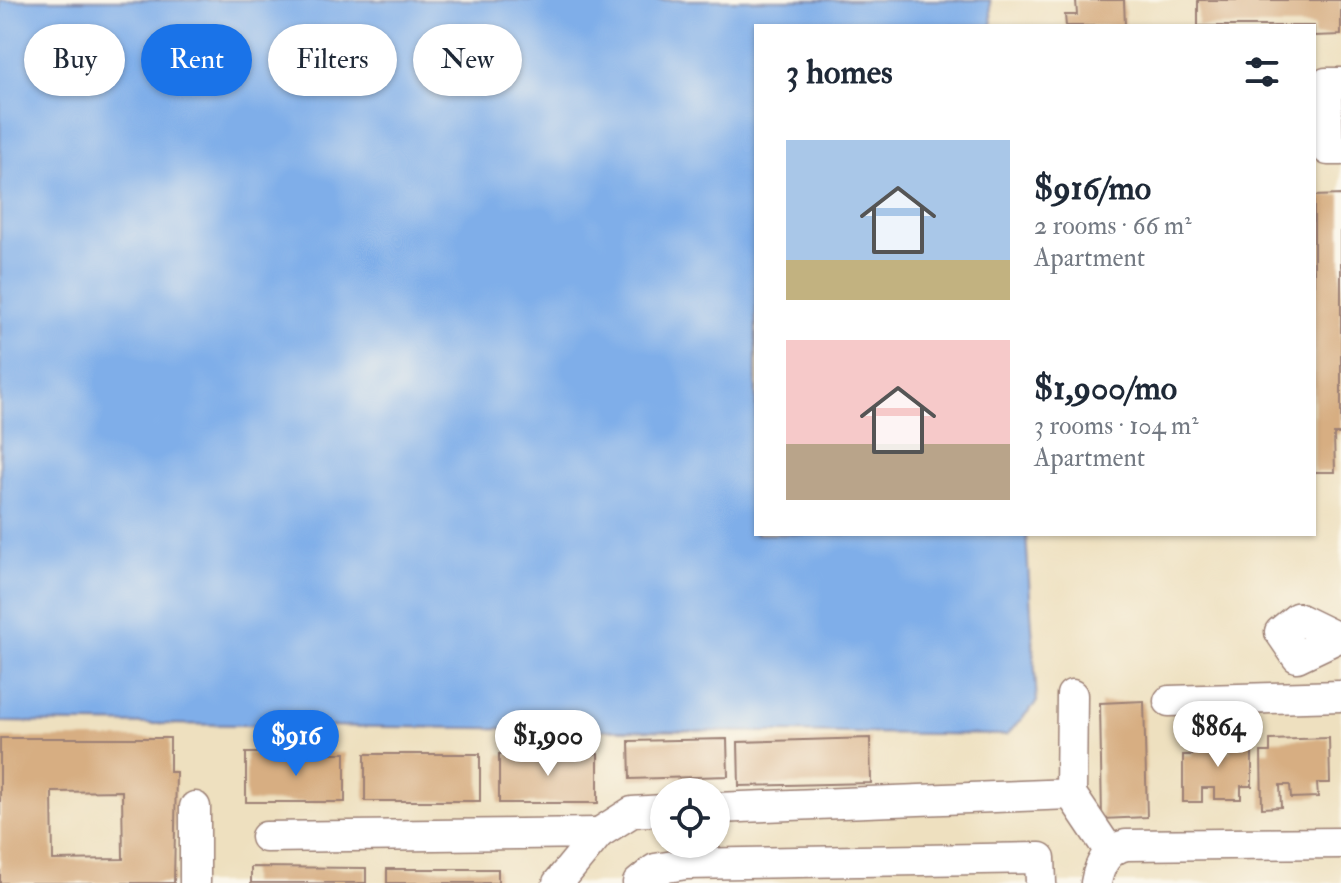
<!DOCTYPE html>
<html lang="en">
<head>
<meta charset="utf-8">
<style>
  body { margin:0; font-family:"IM FELL Double Pica",serif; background:#f2f2f3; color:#1f2937; height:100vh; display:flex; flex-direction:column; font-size:30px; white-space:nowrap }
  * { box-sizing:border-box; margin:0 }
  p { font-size:26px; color:#747a83 }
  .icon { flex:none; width:44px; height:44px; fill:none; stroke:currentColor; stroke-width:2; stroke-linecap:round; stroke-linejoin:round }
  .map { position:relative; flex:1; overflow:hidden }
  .panel { position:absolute; left:754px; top:24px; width:562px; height:512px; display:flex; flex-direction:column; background:#fff; border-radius:0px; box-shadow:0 2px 6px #0004 }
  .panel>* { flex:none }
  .top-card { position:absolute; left:24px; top:24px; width:610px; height:72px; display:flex; gap:16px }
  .buttons { position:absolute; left:650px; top:778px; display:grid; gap:16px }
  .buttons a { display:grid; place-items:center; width:80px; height:80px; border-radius:50%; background:#fff; box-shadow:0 2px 6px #0004; font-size:40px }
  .price { position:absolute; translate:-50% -68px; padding:0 18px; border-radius:28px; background:#fff; color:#222; font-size:26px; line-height:52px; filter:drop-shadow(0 2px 4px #0008) }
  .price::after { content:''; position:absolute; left:50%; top:48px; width:24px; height:18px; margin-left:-12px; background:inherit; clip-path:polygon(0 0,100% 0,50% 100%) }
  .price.current { background:#1a73e8; color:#fff }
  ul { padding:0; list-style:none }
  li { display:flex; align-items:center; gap:24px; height:200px; padding:0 32px }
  li span { display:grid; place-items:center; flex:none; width:224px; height:160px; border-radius:0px; color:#555 }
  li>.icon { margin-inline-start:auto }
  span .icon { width:96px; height:96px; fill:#fffc; stroke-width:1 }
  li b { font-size:34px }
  h2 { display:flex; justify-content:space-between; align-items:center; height:96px; padding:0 32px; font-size:34px }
  .tag { padding:0 28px; border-radius:36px; background:#fff; box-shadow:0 2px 6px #0004; font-size:28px; line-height:72px }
  .tag.current { background:#1a73e8; color:#fff }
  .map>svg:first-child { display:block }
  .water { fill:#7faee9; stroke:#64668a; stroke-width:2 }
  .building { fill:#d7ae82; fill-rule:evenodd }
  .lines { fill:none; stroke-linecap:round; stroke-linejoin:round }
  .minor-casing { stroke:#9c8075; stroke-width:33 }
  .minor { stroke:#fff; stroke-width:30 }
</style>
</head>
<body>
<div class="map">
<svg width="1341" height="883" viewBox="0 0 1341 883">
  <rect width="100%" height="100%" fill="#fbf7ec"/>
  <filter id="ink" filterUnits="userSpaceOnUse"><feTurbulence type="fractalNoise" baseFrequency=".0125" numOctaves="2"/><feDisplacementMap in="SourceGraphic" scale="16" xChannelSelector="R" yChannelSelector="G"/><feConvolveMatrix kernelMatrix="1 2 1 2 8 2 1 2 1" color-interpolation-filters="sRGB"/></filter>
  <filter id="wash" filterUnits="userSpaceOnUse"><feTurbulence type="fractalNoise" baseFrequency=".006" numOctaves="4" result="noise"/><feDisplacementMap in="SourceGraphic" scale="32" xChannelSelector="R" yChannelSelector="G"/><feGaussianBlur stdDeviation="1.8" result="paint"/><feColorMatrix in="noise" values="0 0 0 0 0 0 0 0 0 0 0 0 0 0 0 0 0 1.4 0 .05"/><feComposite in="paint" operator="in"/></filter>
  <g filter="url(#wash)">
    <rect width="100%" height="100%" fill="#eee0bf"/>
    <!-- water -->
    <polygon class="water" points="0,0 990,0 992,26 756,26 756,534 1026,534 1037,702 1007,735 0,722"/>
    <g id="blocks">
      <!-- building -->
      <g class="building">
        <polygon points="1076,0 1124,0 1125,26 1066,26 1065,15 1077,15"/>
        <polygon points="1198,0 1341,0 1341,35 1314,36 1314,26 1198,26"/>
        <polygon points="1341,195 1341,434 1334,434 1335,472 1314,472 1314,196"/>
        <polygon points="1144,701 1147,817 1102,819 1100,703"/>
        <polygon points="1231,733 1252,733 1252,786 1241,786 1241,799 1214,799 1214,788 1202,788 1202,802 1183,802 1183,755 1193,755 1193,741 1222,741 1222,752 1231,752"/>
        <path d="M0 738H170V772H176L174 883H0ZM122 791 123 859 53 860 52 792Z"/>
        <polygon points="870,738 871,783 739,786 738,742"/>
        <polygon points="1329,738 1330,783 1317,783 1318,797 1291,798 1290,785 1280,785 1281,807 1262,808 1261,752 1270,752 1270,740"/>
        <polygon points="727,739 728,776 630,779 629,741"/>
        <rect x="246" y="753" width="99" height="49"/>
        <rect x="365" y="754" width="115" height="47"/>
        <rect x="499" y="754" width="99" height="49"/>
        <polygon points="251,867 366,868 366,883 251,883"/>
        <rect x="387" y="869" width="111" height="14"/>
      </g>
    </g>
  </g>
  <g filter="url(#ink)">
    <use href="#blocks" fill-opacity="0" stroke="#9c8075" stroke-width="2"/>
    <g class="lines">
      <!-- minor casing -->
      <g class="minor-casing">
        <g id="minor">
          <polyline points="1341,83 1326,83 1328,150 1341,150"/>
          <polyline points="1334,636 1297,618 1280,632 1297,657 1341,636"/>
          <polyline points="1169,701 1341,696"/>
          <polyline points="1071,794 1110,852"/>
          <polyline points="716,808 1071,794 1072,695"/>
          <polyline points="599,833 632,812 664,810"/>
          <polyline points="266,837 599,833 558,883"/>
          <polyline points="195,883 195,807"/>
          <polyline points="638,883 655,869 686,864 1040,858 1041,883"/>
          <path d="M1096 883C1099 865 1107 849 1126 845L1341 843"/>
        </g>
      </g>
      <!-- minor -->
      <use href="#minor" class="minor"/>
    </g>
  </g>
</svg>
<div class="buttons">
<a><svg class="icon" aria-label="locate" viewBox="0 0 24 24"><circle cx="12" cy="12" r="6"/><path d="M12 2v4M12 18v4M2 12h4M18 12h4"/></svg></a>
</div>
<b class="price" style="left:1218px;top:769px">$864</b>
<b class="price current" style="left:296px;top:778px">$916</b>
<b class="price" style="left:548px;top:778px">$1,900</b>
<div class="top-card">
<a class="tag">Buy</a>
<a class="tag current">Rent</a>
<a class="tag">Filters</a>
<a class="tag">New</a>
</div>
<section class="panel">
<h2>3 homes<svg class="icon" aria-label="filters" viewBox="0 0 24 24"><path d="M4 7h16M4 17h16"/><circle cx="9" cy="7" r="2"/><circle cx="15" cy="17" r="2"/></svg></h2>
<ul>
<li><span style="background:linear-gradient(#a9c7e8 75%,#c2b280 0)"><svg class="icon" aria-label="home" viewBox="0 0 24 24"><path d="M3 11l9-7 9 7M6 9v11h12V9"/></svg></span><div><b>$916/mo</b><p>2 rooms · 66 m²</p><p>Apartment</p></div></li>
<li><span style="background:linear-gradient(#f6c9c9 65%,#b9a48a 0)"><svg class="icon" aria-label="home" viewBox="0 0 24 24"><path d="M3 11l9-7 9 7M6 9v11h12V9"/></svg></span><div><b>$1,900/mo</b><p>3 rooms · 104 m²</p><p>Apartment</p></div></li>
</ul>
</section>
</div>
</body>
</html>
